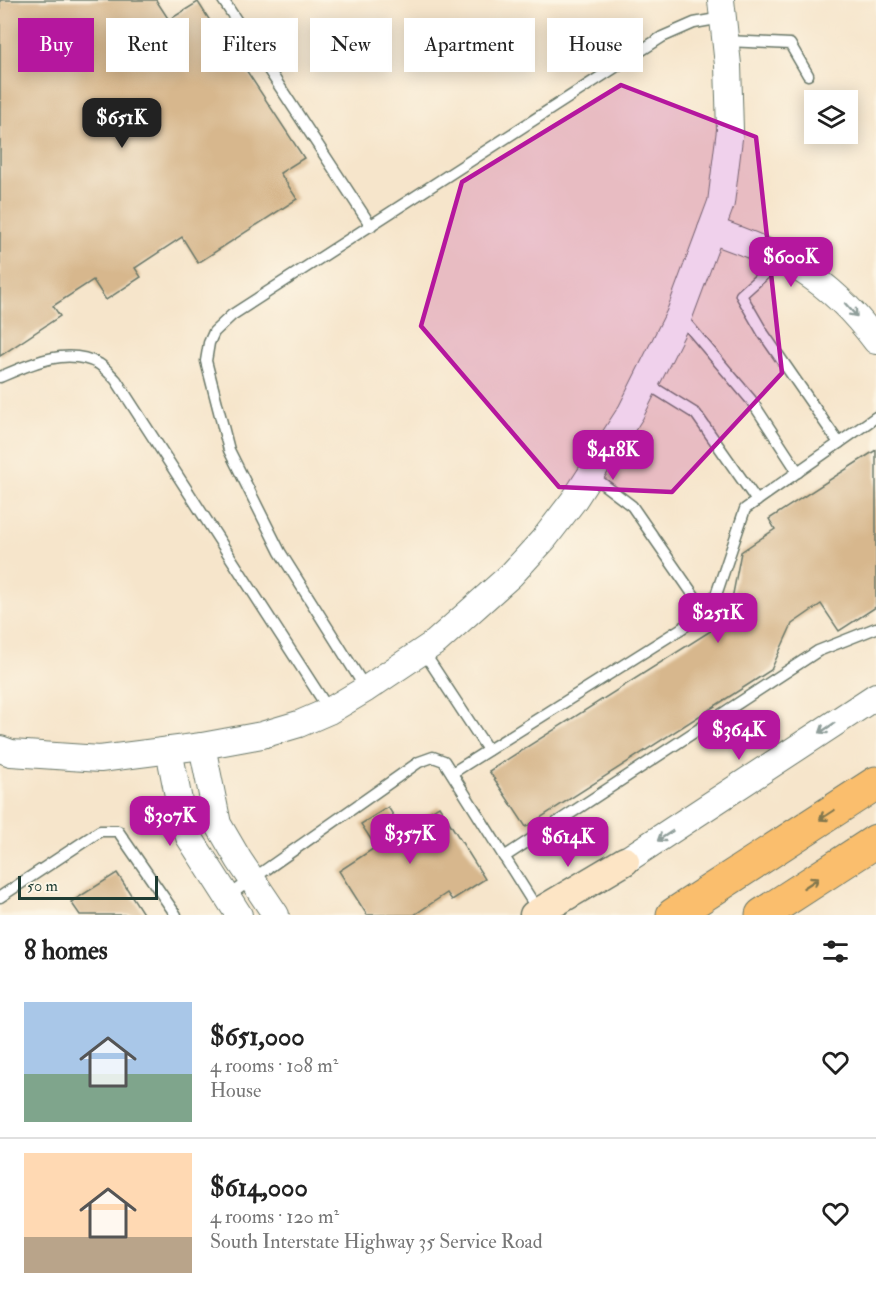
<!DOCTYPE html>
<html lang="en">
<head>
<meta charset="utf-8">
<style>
  body { margin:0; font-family:"IM FELL Double Pica",serif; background:#f6f6f6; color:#222; height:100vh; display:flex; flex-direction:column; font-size:22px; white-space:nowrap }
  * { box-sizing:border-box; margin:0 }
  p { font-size:20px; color:#767676 }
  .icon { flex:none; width:33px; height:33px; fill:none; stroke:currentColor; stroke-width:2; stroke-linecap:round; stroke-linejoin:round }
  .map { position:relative; height:915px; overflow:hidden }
  .side { display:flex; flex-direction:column; background:#fff; flex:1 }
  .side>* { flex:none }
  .guide { position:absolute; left:18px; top:18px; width:840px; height:54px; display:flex; gap:12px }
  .tools { position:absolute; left:804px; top:90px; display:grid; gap:12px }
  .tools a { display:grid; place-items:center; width:54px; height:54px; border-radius:0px; background:#fff; box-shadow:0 3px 15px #0003; font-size:30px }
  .scale { position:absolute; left:18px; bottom:15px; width:140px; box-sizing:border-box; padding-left:6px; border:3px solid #1f3d34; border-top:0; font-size:16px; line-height:21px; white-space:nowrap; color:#1f3d34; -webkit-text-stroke:4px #fcf5e5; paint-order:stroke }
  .price { position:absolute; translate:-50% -51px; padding:0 14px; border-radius:12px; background:#b5179e; color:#fff; font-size:20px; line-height:39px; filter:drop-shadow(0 2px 3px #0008) }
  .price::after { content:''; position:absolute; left:50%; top:36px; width:18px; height:14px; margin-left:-9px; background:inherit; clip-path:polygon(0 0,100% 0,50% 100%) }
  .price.on { background:#222; color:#fff }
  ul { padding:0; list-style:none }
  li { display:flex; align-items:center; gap:18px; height:150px; padding:0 24px }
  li+li { border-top:2px solid #e0e0e0 }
  li span { display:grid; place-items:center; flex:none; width:168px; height:120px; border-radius:0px; color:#555 }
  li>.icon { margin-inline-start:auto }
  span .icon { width:72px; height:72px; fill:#fffc; stroke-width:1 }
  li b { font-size:26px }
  h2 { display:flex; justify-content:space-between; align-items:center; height:72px; padding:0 24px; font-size:26px }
  .pill { padding:0 21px; border-radius:0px; background:#fff; box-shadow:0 3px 15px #0003; font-size:21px; line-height:54px }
  .pill.on { background:#b5179e; color:#fff }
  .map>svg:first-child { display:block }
  .building { fill:#d7b78d }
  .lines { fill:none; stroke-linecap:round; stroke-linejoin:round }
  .service-casing { stroke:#6a7869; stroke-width:13 }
  .tertiary-casing { stroke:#6a7869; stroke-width:28 }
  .secondary-casing { stroke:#6a7869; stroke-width:31 }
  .motorway-casing { stroke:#6a7869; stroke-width:35 }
  .service { stroke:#fff; stroke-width:10 }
  .tertiary { stroke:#fff; stroke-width:26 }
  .secondary { stroke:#fde5c5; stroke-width:28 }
  .motorway { stroke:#fabe6d; stroke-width:33 }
  .oneway { stroke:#8f9e9a }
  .oneway2 { stroke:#82774e }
  .marked { fill:#b5179e; fill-opacity:0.2; stroke:#b5179e; stroke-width:4.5; stroke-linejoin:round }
</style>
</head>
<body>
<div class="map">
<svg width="876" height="915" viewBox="0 0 876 915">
  <rect width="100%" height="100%" fill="#fcf5e5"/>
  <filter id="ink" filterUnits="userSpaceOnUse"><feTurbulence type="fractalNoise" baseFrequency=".0167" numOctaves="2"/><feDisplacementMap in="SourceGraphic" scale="12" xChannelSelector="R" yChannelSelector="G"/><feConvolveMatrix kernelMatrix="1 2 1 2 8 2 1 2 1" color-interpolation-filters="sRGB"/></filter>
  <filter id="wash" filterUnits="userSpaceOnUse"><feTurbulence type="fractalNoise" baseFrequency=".008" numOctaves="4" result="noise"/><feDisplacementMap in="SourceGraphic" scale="24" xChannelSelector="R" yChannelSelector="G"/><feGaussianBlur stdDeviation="1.35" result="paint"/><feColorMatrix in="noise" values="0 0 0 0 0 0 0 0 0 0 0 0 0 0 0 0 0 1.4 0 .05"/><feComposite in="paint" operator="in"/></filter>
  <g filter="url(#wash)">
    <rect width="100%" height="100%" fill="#f6e5cb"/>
    <g id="blocks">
      <!-- building -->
      <g class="building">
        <polygon points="0,0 156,0 169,20 198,2 226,46 229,44 304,158 280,173 297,199 198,263 182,237 135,268 141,277 106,300 93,280 53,306 60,316 0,356"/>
        <polygon points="876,450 876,607 839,631 821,604 792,624 771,670 526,827 489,771 728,620 741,552 775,529 769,519"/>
        <polygon points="439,806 485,879 452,900 447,893 414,915 367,915 339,871 376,847 361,824 388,807 402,829"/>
        <polygon points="117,873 144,915 80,915 71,902"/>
      </g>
    </g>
  </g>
  <g filter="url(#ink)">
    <use href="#blocks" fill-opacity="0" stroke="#6a7869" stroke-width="1.5"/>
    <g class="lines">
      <!-- service casing -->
      <g class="service-casing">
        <g id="service">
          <polyline points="223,0 371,226"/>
          <polyline points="726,41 790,44 808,75"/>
          <polyline points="781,259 741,295 763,333 839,443"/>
          <polyline points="680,316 751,400 798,472"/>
          <path d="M0 377C30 364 67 346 99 364 105 368 111 375 116 380L329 710"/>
          <polyline points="646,383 696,414 757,501"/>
          <polyline points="591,475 632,506 706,613"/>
          <polyline points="423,651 488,750"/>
          <polyline points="366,689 280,552 229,450 206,361 209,343 214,332 232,315 662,37 694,23 722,18"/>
          <polyline points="452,773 706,613 714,601 745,509 876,417"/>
          <polyline points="504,857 818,651 876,628"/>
          <polyline points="0,897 100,831 118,831 176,915"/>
          <polyline points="227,897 419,762 433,757 444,761 539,912"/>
        </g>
      </g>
      <!-- tertiary casing -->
      <g class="tertiary-casing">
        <g id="tertiary">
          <path d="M711 230C784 256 828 276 876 341"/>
          <polyline points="202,746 218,824 239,860 276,915"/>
          <polyline points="0,749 11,753 100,759 202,746 262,735 299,724 329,711 366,689 436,642 511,575 544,539 574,500 631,412 679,316 711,230 721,203 730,130 728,65 721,0"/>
          <polyline points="169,750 180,806 189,837 239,915"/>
          <polyline points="625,861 876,696"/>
        </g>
      </g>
      <!-- secondary casing -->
      <g class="secondary-casing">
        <polyline id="secondary" points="534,915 625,861"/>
      </g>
      <!-- motorway casing -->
      <g class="motorway-casing">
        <g id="motorway">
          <polyline points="673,915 876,783"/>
          <polyline points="762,915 876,841"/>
        </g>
      </g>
      <!-- service -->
      <use href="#service" class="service"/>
      <!-- tertiary -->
      <use href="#tertiary" class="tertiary"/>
      <!-- secondary -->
      <use href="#secondary" class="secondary"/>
      <!-- motorway -->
      <use href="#motorway" class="motorway"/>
    </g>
    <!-- one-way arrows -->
    <defs><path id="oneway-shaft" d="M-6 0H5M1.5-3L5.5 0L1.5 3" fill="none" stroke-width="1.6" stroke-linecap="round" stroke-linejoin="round" transform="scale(1.5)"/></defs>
    <g class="oneway">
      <use href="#oneway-shaft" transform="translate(851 310) rotate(48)"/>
      <use href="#oneway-shaft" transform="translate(827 728) rotate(146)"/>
      <use href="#oneway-shaft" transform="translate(665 836) rotate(147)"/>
    </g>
    <g class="oneway2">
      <use href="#oneway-shaft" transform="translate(827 815) rotate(147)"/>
      <use href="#oneway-shaft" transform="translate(811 883) rotate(-33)"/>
    </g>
  </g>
  <!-- marked area -->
  <path class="marked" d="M621 85 756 137 782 373 672 492 559 487 421 326 462 182Z"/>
</svg>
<div class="tools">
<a><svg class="icon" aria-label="layers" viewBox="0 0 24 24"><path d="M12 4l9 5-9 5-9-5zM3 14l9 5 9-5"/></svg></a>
</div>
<div class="scale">50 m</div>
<b class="price on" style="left:122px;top:149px">$651K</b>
<b class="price" style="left:791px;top:288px">$600K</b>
<b class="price" style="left:613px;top:481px">$418K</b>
<b class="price" style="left:718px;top:644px">$251K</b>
<b class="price" style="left:739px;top:761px">$364K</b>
<b class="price" style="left:170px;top:847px">$307K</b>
<b class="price" style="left:410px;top:865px">$357K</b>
<b class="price" style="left:568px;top:868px">$614K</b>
<div class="guide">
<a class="pill on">Buy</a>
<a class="pill">Rent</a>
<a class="pill">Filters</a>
<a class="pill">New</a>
<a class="pill">Apartment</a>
<a class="pill">House</a>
</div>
</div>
<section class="side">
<h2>8 homes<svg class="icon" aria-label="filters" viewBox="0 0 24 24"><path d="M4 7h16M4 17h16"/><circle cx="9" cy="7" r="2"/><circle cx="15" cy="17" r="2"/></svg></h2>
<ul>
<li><span style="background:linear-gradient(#a9c7e8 60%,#7fa58c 0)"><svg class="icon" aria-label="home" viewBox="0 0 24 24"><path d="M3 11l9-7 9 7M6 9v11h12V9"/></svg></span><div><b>$651,000</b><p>4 rooms · 108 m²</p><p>House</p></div><svg class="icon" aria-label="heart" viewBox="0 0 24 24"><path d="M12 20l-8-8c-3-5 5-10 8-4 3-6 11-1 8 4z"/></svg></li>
<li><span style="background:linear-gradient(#ffd9b3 70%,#b9a48a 0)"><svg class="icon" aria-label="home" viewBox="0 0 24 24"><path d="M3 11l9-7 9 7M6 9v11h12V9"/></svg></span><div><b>$614,000</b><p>4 rooms · 120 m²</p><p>South Interstate Highway 35 Service Road</p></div><svg class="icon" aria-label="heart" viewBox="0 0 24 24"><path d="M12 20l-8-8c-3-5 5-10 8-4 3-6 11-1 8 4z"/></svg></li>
</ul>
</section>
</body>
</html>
